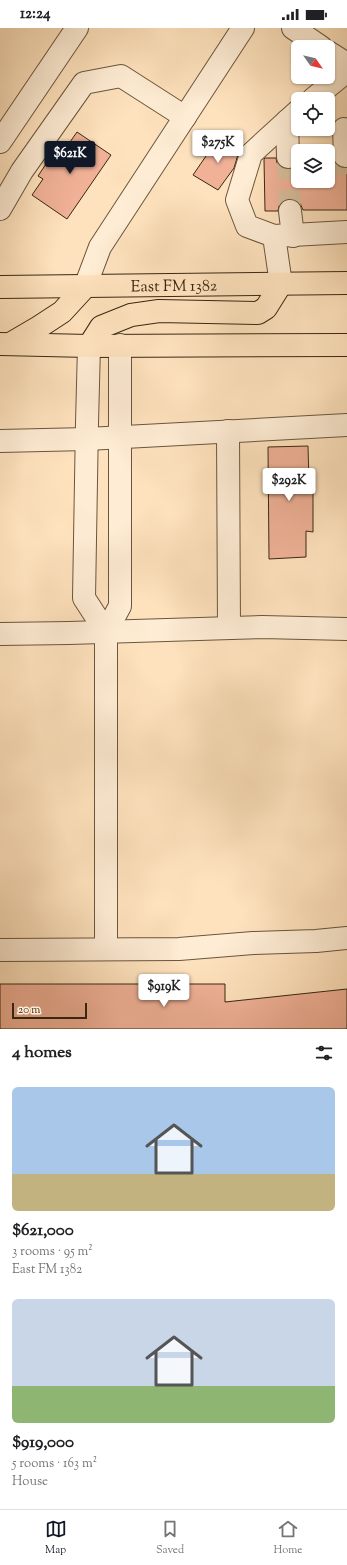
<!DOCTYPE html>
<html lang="en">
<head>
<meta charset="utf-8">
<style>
  body { margin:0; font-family:"Sorts Mill Goudy",serif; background:#f6f6f6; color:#202124; height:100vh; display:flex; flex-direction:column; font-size:15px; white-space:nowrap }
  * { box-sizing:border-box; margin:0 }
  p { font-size:13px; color:#757577 }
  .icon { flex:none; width:22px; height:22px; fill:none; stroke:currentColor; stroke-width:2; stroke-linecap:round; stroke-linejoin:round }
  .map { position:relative; height:1001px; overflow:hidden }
  .panel { display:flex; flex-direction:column; background:#fff; flex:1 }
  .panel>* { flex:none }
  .needle { width:26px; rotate:124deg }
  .controls { position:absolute; left:291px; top:12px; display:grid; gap:8px }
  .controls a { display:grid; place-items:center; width:44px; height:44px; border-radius:6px; background:#fff; box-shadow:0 1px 3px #0004; font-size:20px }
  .scale { position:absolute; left:12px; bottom:10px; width:75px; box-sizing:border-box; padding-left:4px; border:2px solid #392712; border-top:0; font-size:11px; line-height:14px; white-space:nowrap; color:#392712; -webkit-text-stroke:3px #feecd4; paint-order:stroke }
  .price { position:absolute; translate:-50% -34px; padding:0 9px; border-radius:4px; background:#fff; color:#222; font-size:13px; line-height:26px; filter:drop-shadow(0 1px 2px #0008) }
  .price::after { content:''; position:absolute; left:50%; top:24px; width:12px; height:9px; margin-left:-6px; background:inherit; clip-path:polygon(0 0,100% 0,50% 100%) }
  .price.on { background:#111827; color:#fff }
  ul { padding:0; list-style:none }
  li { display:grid; align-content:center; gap:8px; height:212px; padding:0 12px }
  li span { display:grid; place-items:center; height:124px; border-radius:6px; color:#555 }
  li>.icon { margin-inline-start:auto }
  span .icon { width:72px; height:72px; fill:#fffc; stroke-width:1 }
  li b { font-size:17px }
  h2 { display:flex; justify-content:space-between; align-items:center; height:48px; padding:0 12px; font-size:17px }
  .status { display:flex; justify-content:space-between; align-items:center; height:28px; padding:0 20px; background:#fff; direction:ltr }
  .status svg { height:11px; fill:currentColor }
  .menu { display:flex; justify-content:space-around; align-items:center; height:56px; border-top:1px solid #e0e0e0; background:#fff; font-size:11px; color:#757577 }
  .menu a { display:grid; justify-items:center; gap:2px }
  .menu .on { color:#111827 }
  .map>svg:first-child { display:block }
  .building { fill:#f0b197; stroke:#392712 }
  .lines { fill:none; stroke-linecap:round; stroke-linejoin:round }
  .minor-tunnel { stroke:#d7bd9b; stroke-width:22; stroke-dasharray:22 11; stroke-linecap:butt }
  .minor-casing { stroke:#6a563d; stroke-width:24 }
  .major-casing { stroke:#392712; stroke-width:24 }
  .minor { stroke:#feecd4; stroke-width:22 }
  .major { stroke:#fee2bd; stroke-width:22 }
  .labels { text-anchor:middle; stroke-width:4; stroke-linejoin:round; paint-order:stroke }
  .street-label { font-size:16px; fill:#392712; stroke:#feecd4 }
</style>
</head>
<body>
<div class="status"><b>12:24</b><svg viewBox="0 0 49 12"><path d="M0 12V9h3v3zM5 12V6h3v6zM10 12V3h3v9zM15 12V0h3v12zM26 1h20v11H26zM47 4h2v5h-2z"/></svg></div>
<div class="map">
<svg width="347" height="1001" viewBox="0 0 347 1001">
  <rect width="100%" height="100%" fill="#fee2bd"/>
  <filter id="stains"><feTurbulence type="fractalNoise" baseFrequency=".005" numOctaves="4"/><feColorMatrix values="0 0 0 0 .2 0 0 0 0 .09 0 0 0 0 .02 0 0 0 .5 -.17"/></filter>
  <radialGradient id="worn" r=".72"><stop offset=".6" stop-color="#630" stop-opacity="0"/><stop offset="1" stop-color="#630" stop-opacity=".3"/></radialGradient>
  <!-- building -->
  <g class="building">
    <polygon points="77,104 111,127 67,191 32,167 43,151 38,148 52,127 58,131"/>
    <polygon points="219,109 239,123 234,140 218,162 193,147"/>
    <polygon points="328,129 333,129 334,134 339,139 347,140 347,182 303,182 300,175 295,171 289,171 282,173 279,178 278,183 265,183 264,131 265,130 276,130 277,135 282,140 288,141 294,140 298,136 298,153 328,153"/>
    <polygon points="308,418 309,454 313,455 313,504 306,503 306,529 269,531 268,419"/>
    <polygon points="0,956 225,956 225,974 347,961 347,1001 0,1001"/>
  </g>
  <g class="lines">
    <!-- minor-tunnel -->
    <g class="minor-tunnel">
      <polyline points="345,128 347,146"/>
      <polyline points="288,129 290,183"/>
    </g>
    <!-- minor casing -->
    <g class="minor-casing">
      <g id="minor">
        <polyline points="293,0 321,19"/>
        <polyline points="328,24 347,36"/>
        <polyline points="313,71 347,43"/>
        <polyline points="344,101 345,128"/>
        <polyline points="0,114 77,0"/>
        <polyline points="288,129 287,93 297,95"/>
        <polyline points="0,181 22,143 84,55 121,48 185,89"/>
        <polyline points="290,183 293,208"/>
        <polyline points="274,208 347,204"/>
        <polyline points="281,256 274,208 247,198 237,172 251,126 298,83"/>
        <polyline points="85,259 100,219 243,0"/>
        <polyline points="89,318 87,395 84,570 106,604"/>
        <polyline points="228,403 229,600"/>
        <polyline points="0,413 87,411 347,397"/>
        <polyline points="0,606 69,605 262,599 347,601"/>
        <polyline points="106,921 106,604 120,578 120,317"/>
        <polyline points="0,922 179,921 253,915 316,913 347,910"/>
      </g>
    </g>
    <!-- major casing -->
    <g class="major-casing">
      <g id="major">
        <path id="s1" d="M0 259 347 255"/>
        <polyline points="0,316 89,318 347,317"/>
        <polyline points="10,316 39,299 62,284 85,259"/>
        <polyline points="89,318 101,299 131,287 159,283 258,285 266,280 281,256"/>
      </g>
    </g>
    <!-- minor -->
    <use href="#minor" class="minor"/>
    <!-- major -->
    <use href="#major" class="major"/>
  </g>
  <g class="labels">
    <!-- street labels -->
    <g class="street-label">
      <text dy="6" stroke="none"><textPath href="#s1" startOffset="174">East FM 1382</textPath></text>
    </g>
  </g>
  <rect width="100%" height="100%" filter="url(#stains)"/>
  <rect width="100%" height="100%" fill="url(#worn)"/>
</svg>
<div class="controls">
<a><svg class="needle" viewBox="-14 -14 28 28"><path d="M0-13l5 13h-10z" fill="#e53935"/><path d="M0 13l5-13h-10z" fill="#757577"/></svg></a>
<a><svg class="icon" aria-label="locate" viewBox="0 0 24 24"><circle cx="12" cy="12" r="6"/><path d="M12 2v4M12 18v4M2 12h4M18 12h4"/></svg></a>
<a><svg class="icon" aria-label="layers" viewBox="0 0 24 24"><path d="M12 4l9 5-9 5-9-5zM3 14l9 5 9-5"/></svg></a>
</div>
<div class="scale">20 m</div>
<b class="price" style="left:218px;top:136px">$275K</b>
<b class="price on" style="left:70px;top:147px">$621K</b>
<b class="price" style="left:289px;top:474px">$292K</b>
<b class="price" style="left:164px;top:980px">$919K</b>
</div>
<section class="panel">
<h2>4 homes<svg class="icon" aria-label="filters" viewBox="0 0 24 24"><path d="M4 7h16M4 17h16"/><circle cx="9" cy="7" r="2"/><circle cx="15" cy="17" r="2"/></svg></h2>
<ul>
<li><span style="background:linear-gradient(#a9c7e8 70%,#c2b280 0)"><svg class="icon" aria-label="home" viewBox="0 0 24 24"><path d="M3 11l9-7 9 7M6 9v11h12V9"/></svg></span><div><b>$621,000</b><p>3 rooms · 95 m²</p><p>East FM 1382</p></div></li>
<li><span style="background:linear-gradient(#c9d6e8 70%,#8fb573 0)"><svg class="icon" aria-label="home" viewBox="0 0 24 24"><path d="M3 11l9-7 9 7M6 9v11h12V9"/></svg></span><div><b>$919,000</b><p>5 rooms · 163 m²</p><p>House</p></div></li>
</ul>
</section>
<nav class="menu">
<a class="on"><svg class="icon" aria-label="map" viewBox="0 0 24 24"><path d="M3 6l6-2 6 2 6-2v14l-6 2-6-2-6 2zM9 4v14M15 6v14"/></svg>Map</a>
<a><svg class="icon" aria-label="saved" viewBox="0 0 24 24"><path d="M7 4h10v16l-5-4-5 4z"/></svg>Saved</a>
<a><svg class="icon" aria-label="home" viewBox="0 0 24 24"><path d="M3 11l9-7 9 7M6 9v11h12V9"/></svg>Home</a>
</nav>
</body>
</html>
